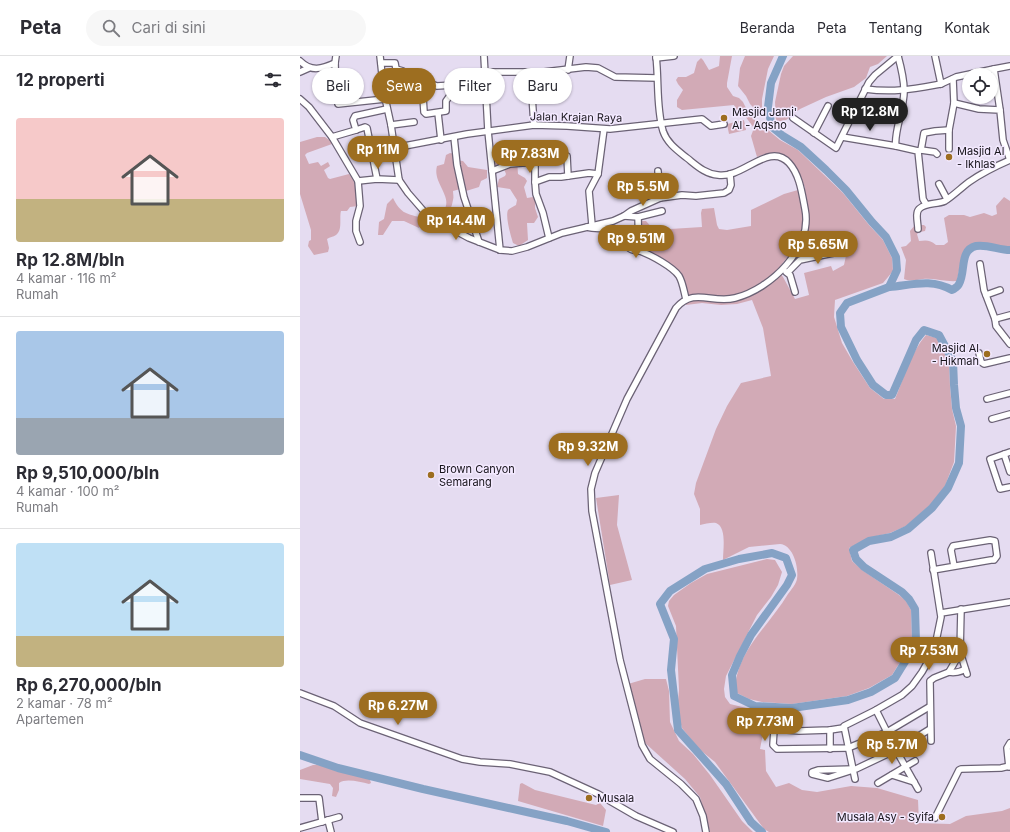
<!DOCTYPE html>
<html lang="id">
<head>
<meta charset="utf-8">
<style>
  body { margin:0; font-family:Inter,sans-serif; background:#f7f7f7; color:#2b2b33; height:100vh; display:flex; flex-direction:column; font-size:15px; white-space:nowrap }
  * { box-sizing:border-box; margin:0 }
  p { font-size:13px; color:#7c7c81 }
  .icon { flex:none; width:22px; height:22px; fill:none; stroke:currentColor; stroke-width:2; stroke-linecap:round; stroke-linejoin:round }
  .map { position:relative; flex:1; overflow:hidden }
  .side { display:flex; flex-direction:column; background:#fff; width:300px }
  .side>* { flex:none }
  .guide { position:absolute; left:12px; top:12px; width:380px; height:36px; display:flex; gap:8px }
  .buttons { position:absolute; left:662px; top:12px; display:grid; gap:8px }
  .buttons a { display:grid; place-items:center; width:36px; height:36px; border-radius:50%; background:#fff; box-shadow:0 1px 3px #0004; font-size:20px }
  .price { position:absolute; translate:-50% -34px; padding:0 9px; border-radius:14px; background:#9d6e20; color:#fff; font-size:13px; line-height:26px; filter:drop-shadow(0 1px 2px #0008) }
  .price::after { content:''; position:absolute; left:50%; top:24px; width:12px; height:9px; margin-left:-6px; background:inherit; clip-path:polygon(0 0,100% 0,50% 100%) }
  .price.selected { background:#222; color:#fff }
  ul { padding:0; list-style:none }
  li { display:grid; align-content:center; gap:8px; height:212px; padding:0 16px }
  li+li { border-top:1px solid #e1e1e2 }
  li span { display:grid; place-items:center; height:124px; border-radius:4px; color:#555 }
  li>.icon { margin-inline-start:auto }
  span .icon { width:72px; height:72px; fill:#fffc; stroke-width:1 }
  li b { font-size:17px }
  h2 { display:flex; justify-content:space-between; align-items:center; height:48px; padding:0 16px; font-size:17px }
  .tag { padding:0 14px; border-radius:18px; background:#fff; box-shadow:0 1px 3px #0004; font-size:14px; line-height:36px }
  .tag.selected { background:#9d6e20; color:#fff }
  header { display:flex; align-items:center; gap:24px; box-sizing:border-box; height:56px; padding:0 20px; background:#fff; border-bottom:1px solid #e1e1e2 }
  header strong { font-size:19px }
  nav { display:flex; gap:22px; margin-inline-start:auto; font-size:14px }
  .search { width:280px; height:36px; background:#f7f7f7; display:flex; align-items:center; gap:10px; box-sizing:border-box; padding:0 14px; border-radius:22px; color:#7c7c81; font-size:15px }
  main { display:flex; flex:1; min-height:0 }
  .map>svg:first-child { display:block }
  .green { fill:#d2aab6; fill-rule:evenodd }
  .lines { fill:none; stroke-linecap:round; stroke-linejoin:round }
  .river { stroke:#85a2c5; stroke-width:8 }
  .street-casing { stroke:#6b6275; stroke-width:8 }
  .street { stroke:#fff; stroke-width:5.5 }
  .poi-dot { fill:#9d6e20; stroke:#f3e9ff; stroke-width:1.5 }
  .labels { text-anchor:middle; stroke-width:3; stroke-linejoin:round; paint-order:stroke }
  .poi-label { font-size:11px; fill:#17141b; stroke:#f3e9ff; text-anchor:start }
  .street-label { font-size:11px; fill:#17141b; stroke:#f3e9ff }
</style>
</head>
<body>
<header>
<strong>Peta</strong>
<div class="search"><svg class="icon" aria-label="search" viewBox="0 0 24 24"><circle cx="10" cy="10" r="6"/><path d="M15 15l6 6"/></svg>Cari di sini</div>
<nav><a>Beranda</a><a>Peta</a><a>Tentang</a><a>Kontak</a></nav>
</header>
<main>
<section class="side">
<h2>12 properti<svg class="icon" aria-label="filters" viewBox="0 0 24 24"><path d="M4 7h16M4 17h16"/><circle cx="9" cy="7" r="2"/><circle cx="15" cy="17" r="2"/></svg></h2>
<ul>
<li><span style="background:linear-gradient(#f6c9c9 65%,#c2b280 0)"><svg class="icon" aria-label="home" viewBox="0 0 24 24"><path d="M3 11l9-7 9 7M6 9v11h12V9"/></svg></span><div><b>Rp 12.8M/bln</b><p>4 kamar · 116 m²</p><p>Rumah</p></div></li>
<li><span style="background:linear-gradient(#a9c7e8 70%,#9aa5b1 0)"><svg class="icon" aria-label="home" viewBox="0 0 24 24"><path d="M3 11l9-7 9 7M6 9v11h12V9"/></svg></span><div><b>Rp 9,510,000/bln</b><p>4 kamar · 100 m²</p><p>Rumah</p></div></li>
<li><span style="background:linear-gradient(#bfe0f5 75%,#c2b280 0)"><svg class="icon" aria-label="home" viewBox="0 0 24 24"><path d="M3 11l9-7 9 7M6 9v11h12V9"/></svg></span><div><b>Rp 6,270,000/bln</b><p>2 kamar · 78 m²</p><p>Apartemen</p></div></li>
</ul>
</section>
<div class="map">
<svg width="710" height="776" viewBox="0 0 710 776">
  <rect width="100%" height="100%" fill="#e5dcf1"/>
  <!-- green -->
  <g class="green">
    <path d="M420 0H432L427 27V31L433 40 439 42 443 46 447 54 458 68 468 74 480 84 498 94 543 137 569 169 583 184 592 202 593 215 583 227 535 244 534 261 542 287 553 306 570 332 584 343H595C604 322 611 296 626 279L637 282 649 306 650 330 652 353 656 370 654 406 645 430 630 449 606 470 590 477 568 482 549 492 552 505 562 514 599 539 606 545 611 554 612 584 607 595 592 619 569 632 547 640 492 648 462 646 449 643 435 636C435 596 469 570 488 538 491 534 496 528 497 523 499 511 493 489 480 488L449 491 423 504C423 494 427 471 416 467 412 466 405 468 400 469V453L394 438 396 427 416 373 427 350 441 327 471 320 463 272 452 244 437 248 421 249 402 247 386 249 387 234 378 216 344 195 342 191V165H346L354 174 402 171 401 157 402 153 414 152 417 169 419 173 427 174 451 170V154L484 138 505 132C498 108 484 89 457 101L451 80 454 72 445 60 438 58 434 49 382 54 377 51V44L383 34 378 28 376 24 378 21H386L394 17 397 6 401 2 403 4 409 14 419 10ZM534 187H545L547 195 544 209 533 215 531 210 504 217 509 239 495 243 483 221 477 214 494 193H506Z"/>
    <polygon points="445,0 474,0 468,13 462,43 462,58 460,58 450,48 446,40 438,30 440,12"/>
    <polygon points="493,0 587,0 578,8 570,11 566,22 554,31 526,41 500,53 486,64 476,66 475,46 481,18 484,10"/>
    <polygon points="444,64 446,74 429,78 427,68"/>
    <path d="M17 81H25L32 86V88L7 97 5 99 9 108 18 106 21 110 28 106 30 110 24 114 28 122 30 123 49 118C57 127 57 138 58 150L50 151 47 155H41C39 162 43 174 36 179 33 181 30 181 27 183L29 192 28 196 14 199 8 190 9 185 11 184V174L0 138V86Z"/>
    <path d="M150 97 154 98 155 104 163 105 168 111 187 114V122L181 125 179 131 166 135 164 132 153 135C153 138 154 141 153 144 151 157 143 167 131 170L129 166 130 164C166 148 131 131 137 110L144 108 146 99Z"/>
    <path d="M205 101 211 105 217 104 218 118 225 122 227 125 224 131 227 142 233 141 235 143V152L238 161 234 167H227L228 184 219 190 213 187C211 180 205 161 208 154 210 152 214 150 216 149L217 144 210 133 197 131 199 123 205 120 206 118 204 113 193 112V108Z"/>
    <path d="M704 141 710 145V190C702 191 695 190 688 187 685 187 681 187 678 187 661 187 660 212 657 225 646 226 634 222 623 223 616 224 611 226 604 223L606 204 601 191 606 190 611 185 610 175 615 169H624L626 171 625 175 620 176 617 178 619 185C627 184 630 184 636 189H644L648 186 644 162 649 159H664L670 161 684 157 692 160 697 158 696 150Z"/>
    <path d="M93 142C100 156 105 158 120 161L121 166 119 172 104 165H92L83 179H78L79 166 84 163 87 148Z"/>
    <polygon points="319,439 317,469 332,524 310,529 296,442"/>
    <polygon points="467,503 475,504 482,516 478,529 471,541 457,559 426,620 424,633 425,641 430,648 467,657 460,693 465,694 466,715 476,731 489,727 502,734 517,736 551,730 577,732 618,744 619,767 650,768 666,760 702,755 710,752 710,776 469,776 464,773 415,706 399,693 382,672 377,655 379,634 376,570 368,550 369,545 374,539 391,527 407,518"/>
    <polygon points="345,623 366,623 369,635 370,666 379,685 393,698 410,719 442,765 453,776 410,776 400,741 385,723 344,686 328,628"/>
    <path d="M13 709C22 709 31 710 38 715L67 721 70 724 71 727 69 728C60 726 46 722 39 727V734L36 741 32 740 33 732 30 728 0 723V714Z"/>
    <polygon points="222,727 235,734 296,749 300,747 306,754 303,770 218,745 220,728"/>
  </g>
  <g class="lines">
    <!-- river -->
    <g class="river">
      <path d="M589 231C612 229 631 222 652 234 655 232 658 231 659 228 666 216 659 194 676 190 687 188 699 194 710 194"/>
      <polyline points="0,699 38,712 123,733 267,765 306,776"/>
      <polyline points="462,776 451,766 426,728 378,674 371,614 374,583 360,548 370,535 405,513 439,503 472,497 486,502 492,519 487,529 451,579 440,600 432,619 434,640 455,650 492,652 548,644 571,636 595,622 611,596 616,585 615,553 609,543 602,536 564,511 556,503 553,494 569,485 591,481 608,473 632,452 648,432 659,407 661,370 656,352 654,329 653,305 639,279 624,274 616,284 592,339 586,339 573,329 557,304 541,271 540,257 547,247 589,231 597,214 596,201 586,181 572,166 546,134 526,114 501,91 483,80 472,71 468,51 471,27 483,0"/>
    </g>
    <!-- street casing -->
    <g class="street-casing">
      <g id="street">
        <polyline points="80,0 84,37 91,69 99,124 108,137 128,160 169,182 200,194 212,195 227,191 262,177 313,165 324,160 331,155 360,142 382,139 396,140 424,137 429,134 431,129 430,118"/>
        <polyline points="184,0 188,75 200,194"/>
        <path d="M356 0C359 25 356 51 363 75 367 87 377 94 387 102 396 109 405 118 418 119 443 123 469 85 489 107 500 119 502 138 505 153 513 192 471 233 435 242 412 248 394 231 376 252L327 343 295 417 291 433 292 455 320 604 342 689 350 703 381 728 396 743 403 760 406 776"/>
        <path d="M598 0C601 11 604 23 604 34 605 50 593 79 596 90L618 95 623 143 626 148"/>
        <polyline points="356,2 374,0"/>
        <path d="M0 5C11 16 22 13 35 7L36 0"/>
        <polyline points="35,7 36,39 38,48 85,43"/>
        <polyline points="81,7 95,7 96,13 103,15 104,28"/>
        <polyline points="268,14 270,0"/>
        <polyline points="0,16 9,12"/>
        <polyline points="184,16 244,16 286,11 298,12 315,21 357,22"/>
        <polyline points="232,16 232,40 234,69"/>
        <polyline points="122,26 124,56 126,58 146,55 146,45 151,38 150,30"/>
        <polyline points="170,28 171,25 185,24"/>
        <polyline points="641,28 656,21 694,13"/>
        <polyline points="83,30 120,26 126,26 137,30 170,28 171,39 185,39"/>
        <path d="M565 33C594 37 613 33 641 28L635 0"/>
        <polyline points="0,43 9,51 32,81 58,125 60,150 56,165 56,175 60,186"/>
        <polyline points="654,47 679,53 700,54 703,84 710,104"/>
        <polyline points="700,54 694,13 710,10"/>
        <polyline points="138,57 141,84"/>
        <polyline points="493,62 536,92 569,26 575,19 598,0"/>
        <polyline points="91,69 114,66"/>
        <polyline points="56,74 65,71 67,72 77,123"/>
        <polyline points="514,77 528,50"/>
        <polyline points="32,81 56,74 53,64 55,60 87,53"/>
        <polyline points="154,81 157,109 164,141 179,186"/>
        <polyline points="542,81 596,90"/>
        <polyline points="94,92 167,78 234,69 267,70 310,73 402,63 411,70 424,68"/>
        <polyline points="649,93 649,74 654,47 653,23"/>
        <polyline points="621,94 635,96 637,98"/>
        <polyline points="618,95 621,94 624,77 635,75 649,74"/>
        <polyline points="192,115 210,108 235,106"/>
        <polyline points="358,115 360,142"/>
        <polyline points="58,125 77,123 99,124"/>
        <path d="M235 126V102C244 97 257 97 267 100L268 120"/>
        <polyline points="639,128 647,143"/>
        <polyline points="324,160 338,161 362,155"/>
        <polyline points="338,161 339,195"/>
        <polyline points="292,169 289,135 298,118 304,73"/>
        <path d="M287 171C296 174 305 171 315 173 323 175 323 187 329 192 332 195 336 194 340 195 351 199 373 211 379 220 383 227 384 236 386 243"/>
        <path d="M618 173C618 167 615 157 619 153 626 146 636 149 645 145 654 139 661 132 669 126 682 117 696 110 710 104"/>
        <polyline points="249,182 243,157 236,138 235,126 249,121 261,121 289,117 298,118"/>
        <polyline points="680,208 684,234 695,263 696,270 710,288"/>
        <polyline points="486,216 490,219 495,236"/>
        <polyline points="488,216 500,204 543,195"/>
        <polyline points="686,239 700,234"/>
        <polyline points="695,263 710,259"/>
        <polyline points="679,297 681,306 684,308 710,302"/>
        <polyline points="687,343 710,337"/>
        <polyline points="692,363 710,358"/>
        <polyline points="710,396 690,403 700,433 710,431"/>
        <polyline points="704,398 710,416"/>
        <polyline points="633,514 691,504 694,504 697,500 695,485 690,484 653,490 651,494 654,510"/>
        <polyline points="641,557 710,546"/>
        <polyline points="660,596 667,618"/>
        <path d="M649 616C654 617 661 616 665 613"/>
        <polyline points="0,637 34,650 60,667 162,703 180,706 210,708 250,716 298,738 336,760 373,776"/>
        <polyline points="576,654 596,694 618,733"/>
        <polyline points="543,672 530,674 499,675 475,673 474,674 473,689 477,693 548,692 587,676 629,651"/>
        <polyline points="530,674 530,693"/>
        <polyline points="631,685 630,625 634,622 649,616 660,597 661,553"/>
        <polyline points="709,711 707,692 710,687"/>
        <polyline points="553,713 518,714 512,716 512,718 528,722 556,713 596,694 630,673"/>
        <polyline points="592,719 614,726"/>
        <polyline points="555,723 544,670 576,654 602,639 612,630 622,616 634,595 641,561 631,497"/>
        <polyline points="578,727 615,705"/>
        <polyline points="0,742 19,742 22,766"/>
        <polyline points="635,762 659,714 661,713 701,712 710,710"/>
        <polyline points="28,764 31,776"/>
        <polyline points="0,772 39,761"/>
      </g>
    </g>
    <!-- street -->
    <use href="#street" class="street"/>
  </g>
  <!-- markers -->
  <g class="poi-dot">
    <circle cx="424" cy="62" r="4"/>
    <circle cx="649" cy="101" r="4"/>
    <circle cx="687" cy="298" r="4"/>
    <circle cx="131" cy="419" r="4"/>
    <circle cx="289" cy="742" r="4"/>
    <circle cx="642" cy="761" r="4"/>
  </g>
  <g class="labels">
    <!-- poi labels -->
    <g class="poi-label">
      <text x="432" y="60">Masjid Jami'<tspan x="432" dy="13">Al - Aqsho</tspan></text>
      <text x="657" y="99">Masjid Al<tspan x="657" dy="13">- Ikhlas</tspan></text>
      <text x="679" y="296" text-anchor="end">Masjid Al<tspan x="679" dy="13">- Hikmah</tspan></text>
      <text x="139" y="417">Brown Canyon<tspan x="139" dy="13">Semarang</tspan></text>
      <text x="297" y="746">Musala</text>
      <text x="634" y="765" text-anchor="end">Musala Asy - Syifa</text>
    </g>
    <!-- street labels -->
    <g class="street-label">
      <text transform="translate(276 61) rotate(1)" y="4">Jalan Krajan Raya</text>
    </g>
  </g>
</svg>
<div class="buttons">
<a><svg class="icon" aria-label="locate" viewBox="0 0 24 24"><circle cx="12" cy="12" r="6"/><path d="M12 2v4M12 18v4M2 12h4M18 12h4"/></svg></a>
</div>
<b class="price selected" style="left:570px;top:76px">Rp 12.8M</b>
<b class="price" style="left:78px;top:114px">Rp 11M</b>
<b class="price" style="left:230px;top:118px">Rp 7.83M</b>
<b class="price" style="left:343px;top:151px">Rp 5.5M</b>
<b class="price" style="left:156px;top:185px">Rp 14.4M</b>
<b class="price" style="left:336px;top:203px">Rp 9.51M</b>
<b class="price" style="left:518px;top:209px">Rp 5.65M</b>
<b class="price" style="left:288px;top:411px">Rp 9.32M</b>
<b class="price" style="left:629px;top:615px">Rp 7.53M</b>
<b class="price" style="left:98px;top:670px">Rp 6.27M</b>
<b class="price" style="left:465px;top:686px">Rp 7.73M</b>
<b class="price" style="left:592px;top:709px">Rp 5.7M</b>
<div class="guide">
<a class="tag">Beli</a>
<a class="tag selected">Sewa</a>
<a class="tag">Filter</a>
<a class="tag">Baru</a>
</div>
</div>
</main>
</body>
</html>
